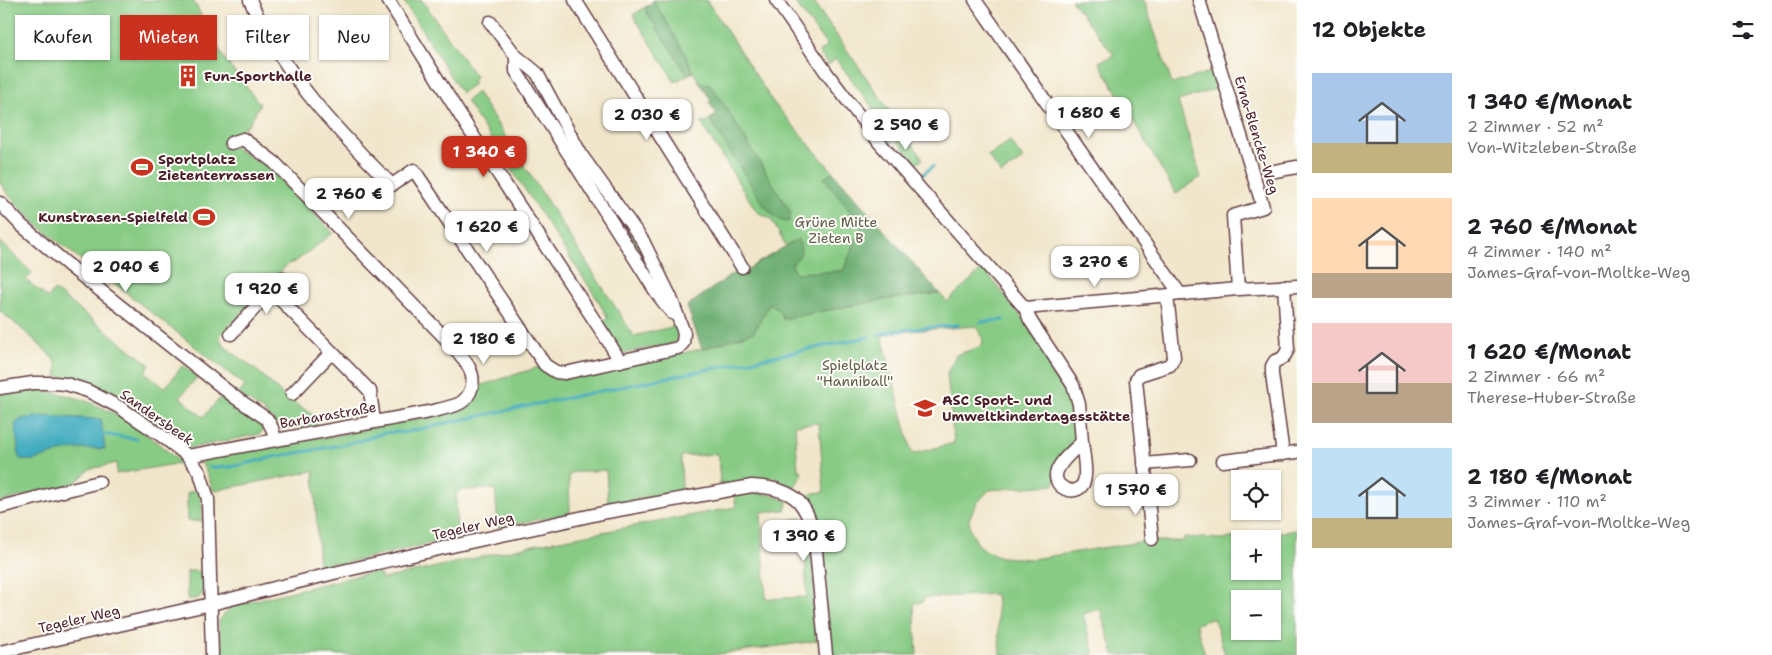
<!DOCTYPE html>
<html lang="de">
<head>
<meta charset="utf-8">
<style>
  body { margin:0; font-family:"Shantell Sans",sans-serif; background:#f2f2f2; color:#202124; height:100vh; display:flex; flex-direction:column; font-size:19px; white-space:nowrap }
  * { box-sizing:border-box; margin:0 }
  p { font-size:16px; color:#757577 }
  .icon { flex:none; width:28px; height:28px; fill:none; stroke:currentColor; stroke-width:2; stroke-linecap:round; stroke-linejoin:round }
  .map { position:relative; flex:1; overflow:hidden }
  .panel { display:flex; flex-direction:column; background:#fff; width:475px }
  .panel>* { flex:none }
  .hud { position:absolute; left:15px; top:15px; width:475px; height:45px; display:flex; gap:10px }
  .controls { position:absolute; left:1231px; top:470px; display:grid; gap:10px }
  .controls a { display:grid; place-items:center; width:50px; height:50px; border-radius:0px; background:#fff; box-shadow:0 1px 4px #0004; font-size:25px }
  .price { position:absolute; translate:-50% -42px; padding:0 11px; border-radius:10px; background:#fff; color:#222; font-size:16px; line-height:32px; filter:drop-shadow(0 1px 2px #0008) }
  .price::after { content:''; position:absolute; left:50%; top:30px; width:15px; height:11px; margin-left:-8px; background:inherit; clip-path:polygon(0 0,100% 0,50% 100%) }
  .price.selected { background:#c8321e; color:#fff }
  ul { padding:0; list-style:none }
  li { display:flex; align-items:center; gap:15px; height:125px; padding:0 15px }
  li span { display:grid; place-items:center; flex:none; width:140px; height:100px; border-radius:0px; color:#555 }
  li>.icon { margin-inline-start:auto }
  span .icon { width:60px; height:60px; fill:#fffc; stroke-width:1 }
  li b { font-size:21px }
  h2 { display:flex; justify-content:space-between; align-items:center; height:60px; padding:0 15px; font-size:21px }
  .pill { padding:0 18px; border-radius:0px; background:#fff; box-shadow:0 1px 4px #0004; font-size:18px; line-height:45px }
  .pill.selected { background:#c8321e; color:#fff }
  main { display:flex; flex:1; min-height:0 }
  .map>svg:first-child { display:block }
  .green { fill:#87cb84; stroke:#687558; fill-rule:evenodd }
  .forest { fill:#6daf72; stroke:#5c674e }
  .water { fill:#41acbf; stroke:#466675 }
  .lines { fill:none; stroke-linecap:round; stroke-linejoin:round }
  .stream { stroke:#41acbf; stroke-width:3 }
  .minor-casing { stroke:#633d43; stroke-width:15 }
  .minor { stroke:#fff; stroke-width:12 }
  .labels { text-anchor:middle; stroke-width:4; stroke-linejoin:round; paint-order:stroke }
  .poi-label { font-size:14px; font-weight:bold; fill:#4a1f2b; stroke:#fdfcf7; text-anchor:start }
  .street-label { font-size:14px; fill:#4a1f2b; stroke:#fdfcf7 }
  .park-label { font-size:14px; fill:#5f5b4a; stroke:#fdfcf7 }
</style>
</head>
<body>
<main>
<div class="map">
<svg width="1297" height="655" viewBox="0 0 1297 655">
  <rect width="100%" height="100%" fill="#fdfcf7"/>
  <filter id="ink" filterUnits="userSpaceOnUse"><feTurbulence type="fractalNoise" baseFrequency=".02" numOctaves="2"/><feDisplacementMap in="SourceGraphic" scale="10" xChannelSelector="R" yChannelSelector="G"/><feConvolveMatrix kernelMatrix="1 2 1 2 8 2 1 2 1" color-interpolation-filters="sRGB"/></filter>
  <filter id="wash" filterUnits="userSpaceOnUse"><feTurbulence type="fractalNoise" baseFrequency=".0096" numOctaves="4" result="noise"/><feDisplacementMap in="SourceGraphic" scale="20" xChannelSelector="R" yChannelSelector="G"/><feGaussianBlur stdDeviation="1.12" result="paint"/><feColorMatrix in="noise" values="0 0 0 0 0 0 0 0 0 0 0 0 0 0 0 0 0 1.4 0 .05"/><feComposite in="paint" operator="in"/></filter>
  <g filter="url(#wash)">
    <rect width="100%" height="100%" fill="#f1e6cb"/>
    <!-- green -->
    <g class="green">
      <path d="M0 0H193L225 60 260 104 249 124 228 138 238 150 271 169 333 233 295 262 288 264 219 337 224 346 260 373 286 398 312 414 318 426 281 429 263 411 239 394 245 386 239 381 106 277 99 285 96 282 101 276 98 273 92 279 89 276 94 270C61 243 24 219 0 183Z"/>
      <polygon points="403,0 422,0 476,77 472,81 474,84 461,93"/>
      <path d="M653 0H706L716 14 773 102 833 172 825 178 862 227 843 271 795 273 780 312 783 319 875 301 939 293 947 302 983 268 1026 322 1059 372 1075 401 1077 440 1053 485 989 490 977 503 969 519 971 532 978 544 987 551 1001 557 1032 559 1146 541H1184V537L1222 539 1297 530V655H1225L1214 618 1196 624 1205 655H1114L1100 609 1083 614 1094 655H1000L996 594 923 598V602L914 603 917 655H831L820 537 814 509 806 498 813 493 824 492 819 423 795 425 798 470H801L802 475 794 488 779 483 777 477 720 485 718 454 681 456 682 491 608 505 606 470 569 473 570 513 498 528 495 489 460 490 456 494 457 537 337 565 334 562H331L330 567 319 570 314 471 213 491 208 476 201 462 206 457 306 437 324 438 460 410 473 400 479 386 539 367 547 374 560 378 702 349 754 332 770 303 779 310 751 267 786 246 771 219 757 212 701 123H705L717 114 709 102 711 100 693 72 675 82 633 15 653 2ZM976 326 983 338 982 346 956 355 947 373 954 443 912 454 882 336 896 332ZM1240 539H1272V571H1240ZM1240 599H1272V631H1240Z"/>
      <polygon points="793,0 812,0 923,159 917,163 895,139 889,144 873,125 881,119 836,59 828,65 819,52 827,46"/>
      <polygon points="1071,0 1144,0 1172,84 1216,70 1222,87 1178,101 1201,177 1176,194 1099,62 1114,55"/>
      <polygon points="477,92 634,336 675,326 679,332 676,343 625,353 620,349 603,322 608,318 594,294 466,101"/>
      <polygon points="1010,141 1023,159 1001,174 988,156"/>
      <polygon points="590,177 634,234 643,253 642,256 639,257"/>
      <path d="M0 241 32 273 26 280 48 298 54 290 62 296 150 365 145 372 165 388 183 365 197 377 180 397 203 417 221 397 260 423 264 428 260 434 190 448 179 439V436L166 427 164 429C127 404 102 385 56 376 57 372 58 368 57 365 52 353 12 321 0 311Z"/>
      <path d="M35 389H45L46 392C97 396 144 429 181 463L116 474 117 463 90 469 75 483 0 502V393Z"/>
      <polygon points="198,490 202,505 202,521 187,521 187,494 189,492"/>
      <path d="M757 493 772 495 788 501 785 510 761 512 766 599 807 597 804 534H794L792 519 801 518C813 541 812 572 815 597L813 601 816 641 712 655H220L219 621 231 606 377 571 383 579 538 544 736 507 734 494Z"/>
      <path d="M187 571H198L204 575C204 585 206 593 197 599H187Z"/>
    </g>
    <!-- forest -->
    <g class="forest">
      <polygon points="654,1 682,48 693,71 688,75 648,15 645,8"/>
      <polygon points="700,83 710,84 720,98 791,213 789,222 779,220 765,207 710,120 717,114 709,102 711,100"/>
      <path d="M833 172 939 293 875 301 783 319 780 312 770 303 754 332 702 349 687 306 738 270 741 274 751 267 798 239C803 253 802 254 792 264L795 273 843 271 862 227 824 178Z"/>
    </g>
    <!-- water -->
    <path class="water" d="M40 416 101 419 105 449C92 449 77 448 65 451 50 453 33 466 19 458L15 424 21 419Z"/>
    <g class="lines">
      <!-- stream -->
      <g class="stream">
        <polyline points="922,175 933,166"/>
        <polyline points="981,322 1004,320"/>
        <polyline points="878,335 892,331 958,325"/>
        <polyline points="101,434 137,439"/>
        <path d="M210 467C232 470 253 461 274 457 301 452 328 448 354 442 372 439 383 429 402 433 557 398 713 369 869 337"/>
      </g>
    </g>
  </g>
  <g filter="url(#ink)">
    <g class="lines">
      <!-- minor casing -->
      <g class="minor-casing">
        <g id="minor">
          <path d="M250 0C281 71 337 131 392 185L414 170 545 365 556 372 565 373 678 348 683 343 684 333 671 298 643 241 582 156 537 73 516 56 490 22"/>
          <polyline points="388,0 468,128 608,341 620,361"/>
          <polyline points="575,0 742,267"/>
          <path d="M776 0 826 72 878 141 1025 308 1030 320 1073 385 1079 404 1082 442C1074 450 1061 460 1057 471 1051 487 1075 498 1083 484 1088 475 1083 452 1082 442"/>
          <polyline points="975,0 1180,294"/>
          <polyline points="1199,0 1263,207 1233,216 1238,289"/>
          <polyline points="516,56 516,71 658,295 672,313"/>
          <polyline points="1275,171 1297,167"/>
          <polyline points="0,203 21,225 67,264 236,398 267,419 272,428 275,439"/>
          <polyline points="271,290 370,391 374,421"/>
          <polyline points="1025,308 1238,289 1297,286"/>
          <polyline points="231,334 282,278"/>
          <polyline points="0,388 33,383 54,383 66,384 88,391 119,407 162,436 188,456 200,473 208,499 212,655"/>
          <polyline points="292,394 332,352"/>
          <path d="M1283 454 1272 374V366L1275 361C1283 359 1285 356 1288 349L1284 286"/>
          <path d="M188 456 429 412C437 410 447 408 456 405 462 403 467 398 470 392 479 373 463 358 451 344L274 162 243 139 231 143"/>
          <polyline points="1223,461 1297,452"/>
          <polyline points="1144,464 1190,460"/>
          <polyline points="0,507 99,482"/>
          <polyline points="1152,539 1136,380 1139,375 1170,365 1174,357 1167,296"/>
          <path d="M0 652 211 604 334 573 461 544 607 512 752 486C794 489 806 499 815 540L826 655"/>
        </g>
      </g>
      <!-- minor -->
      <use href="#minor" class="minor"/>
    </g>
  </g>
  <!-- icons -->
  <defs>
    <g id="building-bare" transform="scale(1.725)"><path d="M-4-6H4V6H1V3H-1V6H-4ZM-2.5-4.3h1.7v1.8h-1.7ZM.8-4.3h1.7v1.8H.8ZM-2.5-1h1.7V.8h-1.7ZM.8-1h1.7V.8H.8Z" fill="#c8321e" stroke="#fdfcf7" stroke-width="2.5" paint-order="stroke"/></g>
    <g id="stadium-bare" transform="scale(1.725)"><path d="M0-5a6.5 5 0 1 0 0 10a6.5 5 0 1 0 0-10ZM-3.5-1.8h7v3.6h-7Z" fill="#c8321e" stroke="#fdfcf7" stroke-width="2.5" paint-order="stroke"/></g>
    <g id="school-bare" transform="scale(1.725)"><path d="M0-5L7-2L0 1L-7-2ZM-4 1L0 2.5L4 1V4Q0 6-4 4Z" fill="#c8321e" stroke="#fdfcf7" stroke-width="2.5" paint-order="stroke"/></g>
  </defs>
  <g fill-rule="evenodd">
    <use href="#building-bare" x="188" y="76"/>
    <use href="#stadium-bare" x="142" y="167"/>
    <use href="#stadium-bare" x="204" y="217"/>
    <use href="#school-bare" x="925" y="408"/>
  </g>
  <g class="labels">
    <!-- poi labels -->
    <g class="poi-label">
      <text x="204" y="81">Fun-Sporthalle</text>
      <text x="158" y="164">Sportplatz<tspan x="158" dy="16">Zietenterrassen</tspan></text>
      <text x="188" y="222" text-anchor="end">Kunstrasen-Spielfeld</text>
      <text x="942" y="405">ASC Sport- und<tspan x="942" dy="16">Umweltkindertagesstätte</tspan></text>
    </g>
    <!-- street labels -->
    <g class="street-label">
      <text transform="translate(1257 135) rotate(73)" y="5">Erna-Blencke-Weg</text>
      <text transform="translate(328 415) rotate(-10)" y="5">Barbarastraße</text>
      <text transform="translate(157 417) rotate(35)" y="5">Sandersbeek</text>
      <text transform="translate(473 526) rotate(-13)" y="5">Tegeler Weg</text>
      <text transform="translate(79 619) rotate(-13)" y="5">Tegeler Weg</text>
    </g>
    <!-- park labels -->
    <g class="park-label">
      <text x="836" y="227">Grüne Mitte<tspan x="836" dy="16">Zieten B</tspan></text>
      <text x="855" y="370">Spielplatz<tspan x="855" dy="16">"Hanniball"</tspan></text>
    </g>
  </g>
</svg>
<div class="controls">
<a><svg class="icon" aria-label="locate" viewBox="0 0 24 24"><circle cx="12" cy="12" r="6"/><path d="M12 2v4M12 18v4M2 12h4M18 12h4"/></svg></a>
<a>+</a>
<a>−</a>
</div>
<b class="price" style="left:1089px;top:139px">1 680 €</b>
<b class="price" style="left:647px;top:141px">2 030 €</b>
<b class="price" style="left:906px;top:151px">2 590 €</b>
<b class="price selected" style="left:484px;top:178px">1 340 €</b>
<b class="price" style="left:349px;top:220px">2 760 €</b>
<b class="price" style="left:487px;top:253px">1 620 €</b>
<b class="price" style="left:1095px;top:288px">3 270 €</b>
<b class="price" style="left:126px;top:293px">2 040 €</b>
<b class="price" style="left:267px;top:315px">1 920 €</b>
<b class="price" style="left:484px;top:365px">2 180 €</b>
<b class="price" style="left:1136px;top:516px">1 570 €</b>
<b class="price" style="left:804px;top:562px">1 390 €</b>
<div class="hud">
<a class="pill">Kaufen</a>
<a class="pill selected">Mieten</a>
<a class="pill">Filter</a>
<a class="pill">Neu</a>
</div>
</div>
<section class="panel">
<h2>12 Objekte<svg class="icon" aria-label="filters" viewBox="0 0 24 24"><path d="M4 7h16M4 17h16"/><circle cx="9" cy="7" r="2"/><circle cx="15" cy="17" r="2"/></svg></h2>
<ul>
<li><span style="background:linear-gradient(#a9c7e8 70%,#c2b280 0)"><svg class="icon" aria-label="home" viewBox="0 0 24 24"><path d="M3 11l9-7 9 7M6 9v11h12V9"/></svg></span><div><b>1 340 €/Monat</b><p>2 Zimmer · 52 m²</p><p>Von-Witzleben-Straße</p></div></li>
<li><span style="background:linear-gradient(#ffd9b3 75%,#b9a48a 0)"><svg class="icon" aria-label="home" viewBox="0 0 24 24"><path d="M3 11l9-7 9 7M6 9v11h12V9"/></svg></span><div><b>2 760 €/Monat</b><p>4 Zimmer · 140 m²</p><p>James-Graf-von-Moltke-Weg</p></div></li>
<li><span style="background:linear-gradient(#f6c9c9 60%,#b9a48a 0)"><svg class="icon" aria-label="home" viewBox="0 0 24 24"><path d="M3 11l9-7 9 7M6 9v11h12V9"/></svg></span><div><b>1 620 €/Monat</b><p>2 Zimmer · 66 m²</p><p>Therese-Huber-Straße</p></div></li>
<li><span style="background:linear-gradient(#bfe0f5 70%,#c2b280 0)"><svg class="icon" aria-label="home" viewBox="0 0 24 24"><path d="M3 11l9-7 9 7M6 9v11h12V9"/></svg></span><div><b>2 180 €/Monat</b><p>3 Zimmer · 110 m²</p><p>James-Graf-von-Moltke-Weg</p></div></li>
</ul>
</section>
</main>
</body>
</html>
